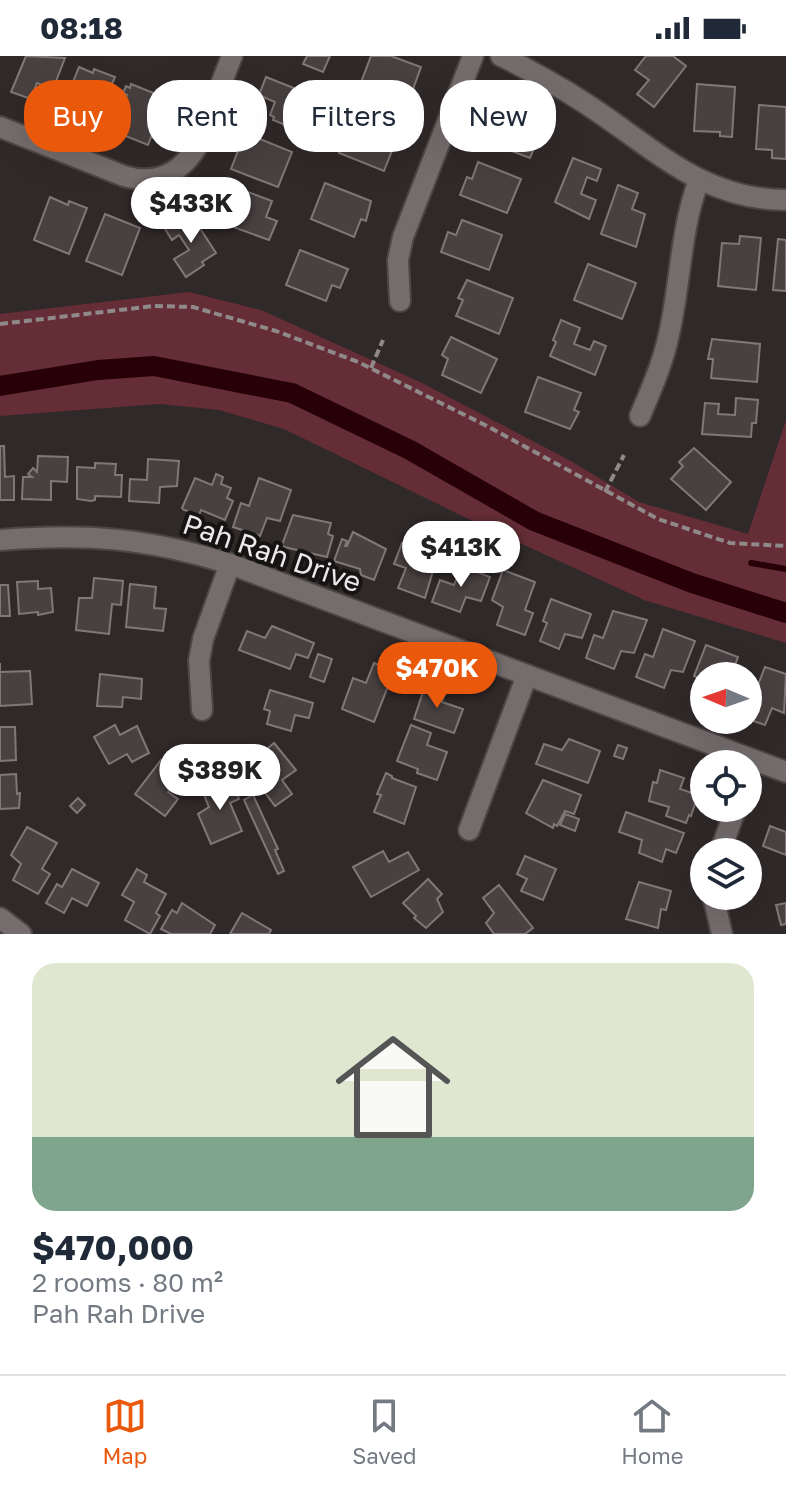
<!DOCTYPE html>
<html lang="en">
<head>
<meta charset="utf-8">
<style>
  body { margin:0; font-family:"Golos Text",sans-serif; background:#f2f2f3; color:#1f2937; height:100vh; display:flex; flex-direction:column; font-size:30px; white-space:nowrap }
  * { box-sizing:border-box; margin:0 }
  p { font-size:26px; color:#747a83 }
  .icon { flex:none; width:44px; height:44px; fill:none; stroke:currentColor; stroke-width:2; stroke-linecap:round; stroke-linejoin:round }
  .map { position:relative; height:878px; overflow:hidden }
  .panel { display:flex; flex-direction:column; background:#fff; flex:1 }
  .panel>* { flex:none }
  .guide { position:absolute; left:24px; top:24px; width:738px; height:72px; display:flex; gap:16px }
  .needle { width:52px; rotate:272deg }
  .controls { position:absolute; left:690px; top:606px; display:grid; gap:16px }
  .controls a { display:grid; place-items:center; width:72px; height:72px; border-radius:50%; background:#fff; box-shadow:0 8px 32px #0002; font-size:40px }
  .price { position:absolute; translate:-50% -68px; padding:0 18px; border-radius:28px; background:#fff; color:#222; font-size:26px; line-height:52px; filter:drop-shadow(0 2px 4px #0008) }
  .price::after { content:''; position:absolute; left:50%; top:48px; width:24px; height:18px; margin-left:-12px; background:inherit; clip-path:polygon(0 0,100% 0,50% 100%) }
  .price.active { background:#ea580c; color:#fff }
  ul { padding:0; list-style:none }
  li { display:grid; align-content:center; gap:16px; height:424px; padding:0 32px }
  li span { display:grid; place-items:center; height:248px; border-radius:24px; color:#555 }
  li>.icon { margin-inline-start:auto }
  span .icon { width:144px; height:144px; fill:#fffc; stroke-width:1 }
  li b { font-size:34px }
  .tag { padding:0 28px; border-radius:32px; background:#fff; box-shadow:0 8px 32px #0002; font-size:28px; line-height:72px }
  .tag.active { background:#ea580c; color:#fff }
  .status { display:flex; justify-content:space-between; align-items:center; height:56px; padding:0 40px; background:#fff; direction:ltr }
  .status svg { height:22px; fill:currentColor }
  .menu { display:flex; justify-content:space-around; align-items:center; height:112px; border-top:2px solid #e0e1e3; background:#fff; font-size:22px; color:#747a83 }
  .menu a { display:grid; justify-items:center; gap:4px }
  .menu .active { color:#ea580c }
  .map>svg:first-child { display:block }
  .green { fill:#652d36 }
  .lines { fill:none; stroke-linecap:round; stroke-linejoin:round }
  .stream { stroke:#270008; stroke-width:6 }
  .canal { stroke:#270008; stroke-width:20 }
  .building { fill:#484041; stroke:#807878; stroke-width:2 }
  .minor-casing { stroke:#4b4545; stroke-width:24 }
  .path { stroke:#8f898a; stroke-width:4; stroke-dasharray:8 4; stroke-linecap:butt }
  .minor { stroke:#756d6d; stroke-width:20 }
  .labels { text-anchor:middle; stroke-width:8; stroke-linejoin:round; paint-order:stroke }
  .street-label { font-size:28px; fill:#ece7e8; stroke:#161313 }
</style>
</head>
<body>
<div class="status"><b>08:18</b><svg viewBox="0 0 49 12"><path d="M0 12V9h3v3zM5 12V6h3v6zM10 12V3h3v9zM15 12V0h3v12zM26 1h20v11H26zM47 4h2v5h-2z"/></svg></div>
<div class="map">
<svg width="786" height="878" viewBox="0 0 786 878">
  <rect width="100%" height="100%" fill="#30292a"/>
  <!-- green -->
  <polygon class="green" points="189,236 261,254 420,326 569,404 639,446 748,478 786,364 786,587 644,544 483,470 284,373 219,354 160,348 0,360 0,258"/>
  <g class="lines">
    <!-- stream -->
    <polyline class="stream" points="751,507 786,513"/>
    <!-- canal -->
    <polyline class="canal" points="0,330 98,314 154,310 292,337 410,394 534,465 692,527 786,557"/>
  </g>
  <!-- building -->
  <g class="building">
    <polygon points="26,0 65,2 53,33 37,27 31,43 11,36"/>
    <polygon points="307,0 330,0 323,16 303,8"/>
    <polygon points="371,0 391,0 421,11 408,47 360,29"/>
    <polygon points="646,0 673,0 686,10 654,51 637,38 649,24 635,14"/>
    <polygon points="79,11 93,17 94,13 115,21 106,41 92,35 85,51 93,55 89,66 61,56"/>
    <polygon points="266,21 314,40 300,75 273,64 274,61 270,59 275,46 259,39"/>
    <polygon points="131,28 166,42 148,89 113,75 127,39 123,37 126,30 130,32"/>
    <polygon points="697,28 735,31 732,81 720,80 720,76 694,75"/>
    <polygon points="496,48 544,67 530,102 482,84"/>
    <polygon points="759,49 786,51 786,103 772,102 772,94 756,93"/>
    <polygon points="350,61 369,69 363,85 379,91 383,82 395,87 384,115 339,97"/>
    <polygon points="245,77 292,96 278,131 231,113"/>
    <polygon points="573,102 601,113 597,125 587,121 581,138 596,144 589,163 555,146"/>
    <polygon points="478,106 521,123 507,157 460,139 467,121 472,123"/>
    <polygon points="224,127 272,145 266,161 277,165 269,184 211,163"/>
    <polygon points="325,127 371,145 366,165 361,163 354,181 311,163"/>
    <polygon points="618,129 638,137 632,153 645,158 636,191 601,178"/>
    <polygon points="50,141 68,149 69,145 87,152 69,198 34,184"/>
    <polygon points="190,157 216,197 202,206 204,209 186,221 174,203 189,194 179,179 172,184 165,173"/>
    <polygon points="105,158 140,172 122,219 86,205"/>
    <polygon points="462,164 502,179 489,214 441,196 448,176 456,179"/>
    <polygon points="740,180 761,182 756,234 718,230 722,187 739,188"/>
    <polygon points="778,183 786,184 786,235 773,234"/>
    <polygon points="300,194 348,213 340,232 332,229 326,245 286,229"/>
    <polygon points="588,208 636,227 622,263 574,244"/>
    <polygon points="467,224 513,242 499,278 456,260 463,244 458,242"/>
    <polygon points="561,264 580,272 574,288 590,294 594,285 606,290 595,319 550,300 556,286 553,284"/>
    <polygon points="451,281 497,303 481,337 442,319 448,303 442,299"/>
    <polygon points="712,283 760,288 757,326 711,322 713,303 708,303"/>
    <polygon points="538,321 581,337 574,354 579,356 570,373 525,356"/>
    <polygon points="736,342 758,344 756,367 752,367 751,381 702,378 705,347 719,348 718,358 735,359"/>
    <polygon points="0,390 4,390 5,421 14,420 14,444 0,444"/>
    <polygon points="694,392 731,426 706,454 671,423 683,410 679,406"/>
    <polygon points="38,400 68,401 67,426 51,425 51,444 22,443 23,421 32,421 28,418 33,412 37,416"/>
    <polygon points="148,403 179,405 177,430 160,431 159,447 129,445 130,423 147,424"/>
    <polygon points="95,407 116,408 115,419 122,419 121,441 95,440 95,444 91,445 77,443 77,411 95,412"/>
    <polygon points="216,418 223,421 221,428 231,432 227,442 233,445 225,464 201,454 199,459 184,454 182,452 195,422 212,429"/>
    <polygon points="259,422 291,434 280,465 267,462 260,480 233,471 241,447 249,450"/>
    <polygon points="293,459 331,467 328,478 333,480 327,501 284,491 282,489"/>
    <polygon points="353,476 386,493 374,524 361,519 360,513 334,505 342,483 347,485 345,490 347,490"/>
    <polygon points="402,487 437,501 425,542 398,532 406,512 394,508"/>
    <polygon points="462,510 490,521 481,545 466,541 460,556 432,546 440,524 454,529"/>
    <polygon points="503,514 535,526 525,554 533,557 525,579 497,569 503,551 492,544"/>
    <polygon points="94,522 123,525 121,549 112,548 109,578 76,574 79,542 92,542"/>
    <polygon points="38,525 38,533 51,532 53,556 38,559 38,556 19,558 17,526"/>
    <polygon points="130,528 156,531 154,552 166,553 163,575 126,571"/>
    <polygon points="0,529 8,529 10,560 0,560"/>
    <polygon points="551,543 591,558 582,582 565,578 559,593 540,585 547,567 543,565"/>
    <polygon points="613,555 647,564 634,597 621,595 614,613 586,602 594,579 603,582"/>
    <polygon points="272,570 314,587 308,602 296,598 290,613 239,594 247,575 265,582"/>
    <polygon points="663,573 695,585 683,616 671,614 664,632 636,621 645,598 653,601"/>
    <polygon points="706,589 738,601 731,620 704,620 704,624 694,620"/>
    <polygon points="318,598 332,603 324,626 310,621"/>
    <polygon points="0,607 0,616 30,615 32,648 0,650"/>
    <polygon points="374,607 394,615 374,666 342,653 353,622 366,627"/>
    <polygon points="765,611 786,618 784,657 772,652 765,669 748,663 748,637 754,639"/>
    <polygon points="100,618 142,623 141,643 123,641 122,651 97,650"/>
    <polygon points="426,627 446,634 442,646 463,653 454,677 414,663"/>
    <polygon points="270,634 313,647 309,662 295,659 291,675 267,668 270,655 264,653"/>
    <polygon points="115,669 120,679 137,670 149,697 132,706 127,698 109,708 94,681"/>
    <polygon points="411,669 431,677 427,689 447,696 437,724 417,717 418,713 397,705"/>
    <polygon points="0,671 15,671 16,704 0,705"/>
    <polygon points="569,683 600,695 588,727 536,708 544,688 562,694"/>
    <polygon points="274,687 296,714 282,724 292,738 275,750 260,730 255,734 242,716 264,702 261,698"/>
    <polygon points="618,689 627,692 623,703 614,700"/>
    <polygon points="161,704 181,719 168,736 178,743 165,760 135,738"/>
    <polygon points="660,714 684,722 680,733 698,739 691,760 689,759 686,767 666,760 669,751 649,745 653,726 657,727"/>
    <polygon points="386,717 392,720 392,722 416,731 404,768 374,756 381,739 377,738"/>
    <polygon points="16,718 17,738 20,737 19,752 0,753 0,719"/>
    <polygon points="230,722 239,743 230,747 242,775 211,788 198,758 209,751 202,734"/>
    <polygon points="543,724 581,739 574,758 565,755 557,770 554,768 553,772 526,757"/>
    <polygon points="253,739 278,793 275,794 284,815 278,818 244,744"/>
    <polygon points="78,742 85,749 77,757 70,750"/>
    <polygon points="626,756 684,777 676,797 666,793 662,806 639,797 642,784 619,776"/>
    <polygon points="565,758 579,763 575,775 560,769"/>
    <polygon points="770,770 786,776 786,799 763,790"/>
    <polygon points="27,771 57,787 42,813 50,818 38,838 13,824 21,808 11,799"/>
    <polygon points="383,795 389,806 408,796 419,814 371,841 353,811"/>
    <polygon points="525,800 556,813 543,844 521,835 527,823 517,818"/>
    <polygon points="72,813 99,827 87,850 72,842 64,857 46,847 57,828 62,831"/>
    <polygon points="137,813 147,819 144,826 166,838 156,857 160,860 150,878 125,864 134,846 122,839"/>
    <polygon points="428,823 442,838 437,843 443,856 426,872 414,862 416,860 403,847"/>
    <polygon points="639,826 671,835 666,854 661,853 658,872 626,863"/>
    <polygon points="499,829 533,872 525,878 494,878 486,867 494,857 483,842"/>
    <polygon points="182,847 215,869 210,878 171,878 161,873 172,854 177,857"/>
    <polygon points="786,847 786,868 781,869 776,849"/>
    <polygon points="242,857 271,874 269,878 230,878"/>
  </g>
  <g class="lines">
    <!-- minor casing -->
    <g class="minor-casing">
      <g id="minor">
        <path d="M501 0C538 18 573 38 607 62 664 102 711 144 786 144"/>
        <path d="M0 71 124 120C154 129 179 119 196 92L232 0"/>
        <polyline points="400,245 398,204 403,181 473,0"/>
        <path d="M640 360C651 334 663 307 669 278 681 226 680 174 699 124"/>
        <path d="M0 484C85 477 148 482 230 508L786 716"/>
        <polyline points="202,654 199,605 203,583 230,508"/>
        <polyline points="469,774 527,619"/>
        <polyline points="720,796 736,752"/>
        <polyline points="713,840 722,878"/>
        <polyline points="0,862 21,878"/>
      </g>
    </g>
    <!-- path -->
    <g class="path">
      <polyline points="0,268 154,250 193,251 276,275 358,306 487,370 658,463 730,487 786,490"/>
      <polyline points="371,312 383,284"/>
      <polyline points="605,436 624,399"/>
    </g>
    <!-- minor -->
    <use href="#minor" class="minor"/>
  </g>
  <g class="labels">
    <!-- street labels -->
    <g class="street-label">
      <text transform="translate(272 497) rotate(19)" y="10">Pah Rah Drive</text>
    </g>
  </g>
</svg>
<div class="controls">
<a><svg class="needle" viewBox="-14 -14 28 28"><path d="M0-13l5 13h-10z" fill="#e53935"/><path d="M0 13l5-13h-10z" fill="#747a83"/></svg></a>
<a><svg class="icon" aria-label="locate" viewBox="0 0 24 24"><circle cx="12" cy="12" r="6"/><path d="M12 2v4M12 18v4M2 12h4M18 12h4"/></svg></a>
<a><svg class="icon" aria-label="layers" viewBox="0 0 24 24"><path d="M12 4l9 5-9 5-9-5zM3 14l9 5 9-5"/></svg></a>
</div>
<b class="price" style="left:191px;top:189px">$433K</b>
<b class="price" style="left:461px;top:533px">$413K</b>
<b class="price active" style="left:437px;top:654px">$470K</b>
<b class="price" style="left:220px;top:756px">$389K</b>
<div class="guide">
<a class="tag active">Buy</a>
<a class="tag">Rent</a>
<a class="tag">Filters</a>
<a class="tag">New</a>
</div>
</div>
<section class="panel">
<ul>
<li><span style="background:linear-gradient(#dfe7d0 70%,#7fa58c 0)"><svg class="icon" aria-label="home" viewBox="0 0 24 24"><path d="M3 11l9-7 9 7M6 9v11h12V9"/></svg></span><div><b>$470,000</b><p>2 rooms · 80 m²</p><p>Pah Rah Drive</p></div></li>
</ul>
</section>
<nav class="menu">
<a class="active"><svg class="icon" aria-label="map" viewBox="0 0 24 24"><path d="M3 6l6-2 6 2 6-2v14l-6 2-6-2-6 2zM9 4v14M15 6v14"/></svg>Map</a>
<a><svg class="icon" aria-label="saved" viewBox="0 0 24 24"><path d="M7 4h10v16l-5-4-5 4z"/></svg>Saved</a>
<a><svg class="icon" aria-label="home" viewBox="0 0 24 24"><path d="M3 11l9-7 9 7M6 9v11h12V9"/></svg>Home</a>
</nav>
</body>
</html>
